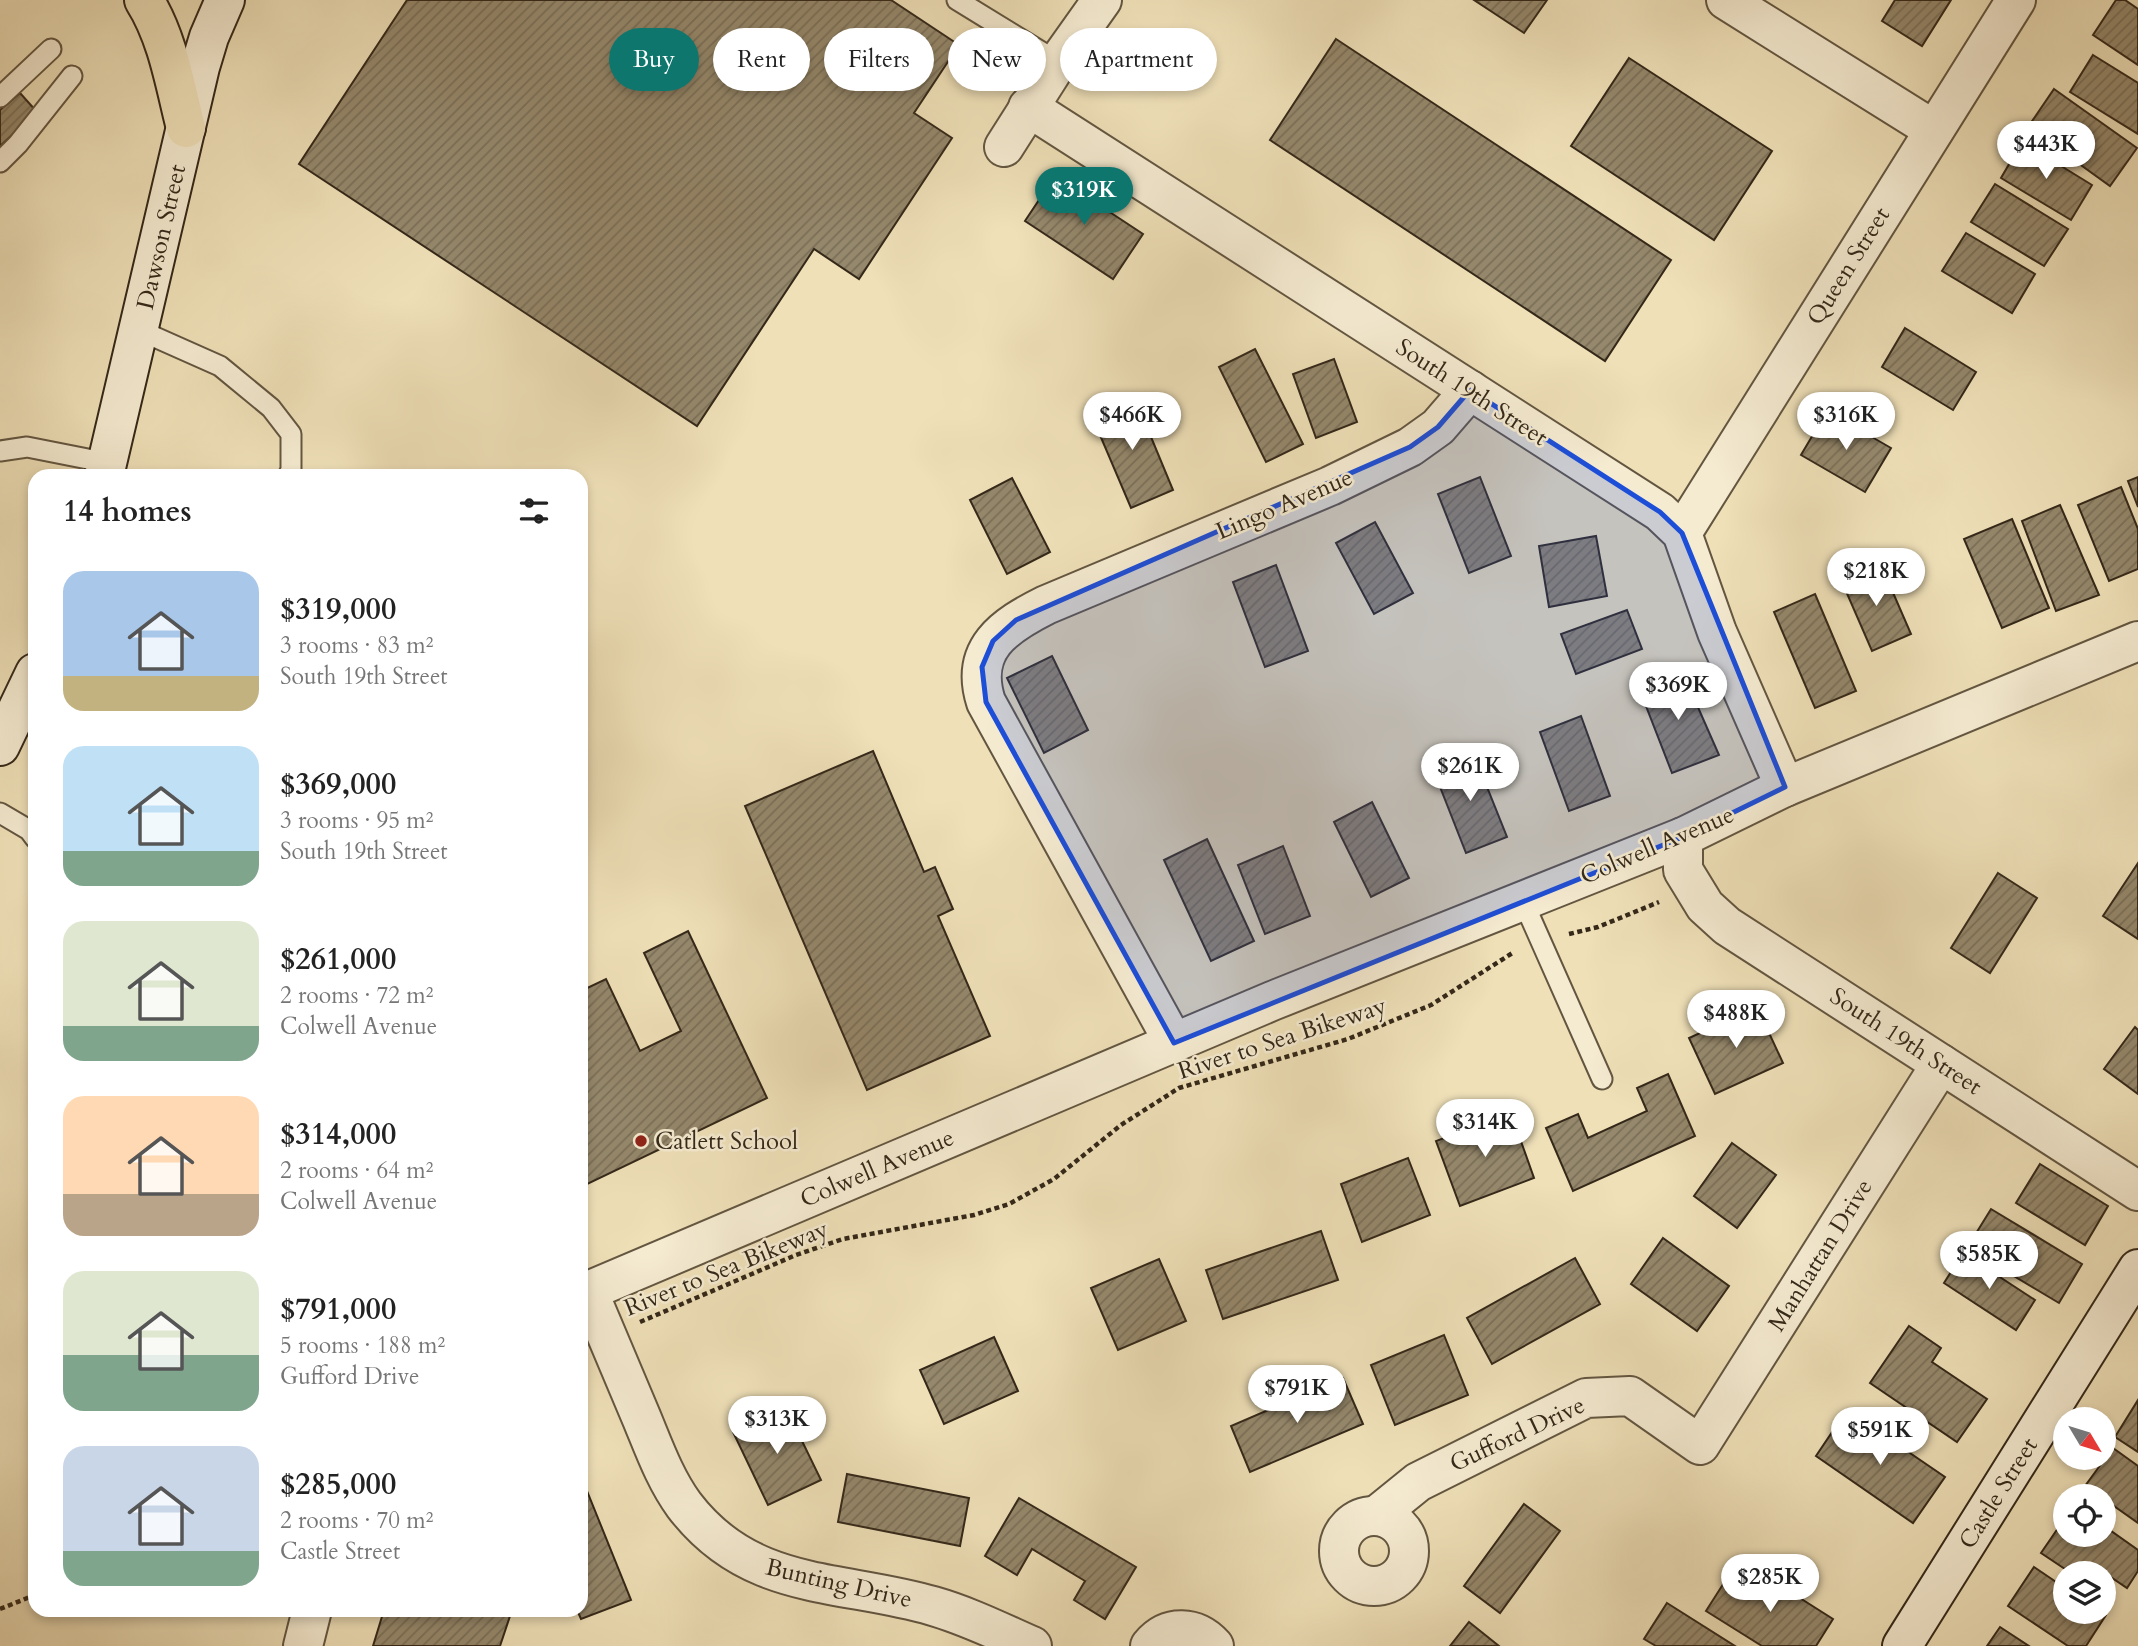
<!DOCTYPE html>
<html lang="en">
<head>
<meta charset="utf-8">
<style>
  body { margin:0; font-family:Cardo,serif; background:#f6f6f6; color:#222; height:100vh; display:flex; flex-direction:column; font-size:26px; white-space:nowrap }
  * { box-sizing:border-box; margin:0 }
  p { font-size:23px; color:#767676 }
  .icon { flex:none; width:38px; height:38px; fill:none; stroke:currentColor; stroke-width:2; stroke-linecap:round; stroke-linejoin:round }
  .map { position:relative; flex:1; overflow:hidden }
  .drawer { position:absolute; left:28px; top:469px; width:560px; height:1148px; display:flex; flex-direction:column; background:#fff; border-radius:21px; box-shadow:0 4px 10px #0003 }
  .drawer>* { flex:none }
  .hud { position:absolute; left:609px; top:28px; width:665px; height:63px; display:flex; gap:14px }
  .needle { width:46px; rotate:128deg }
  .fabs { position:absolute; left:2053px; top:1407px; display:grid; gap:14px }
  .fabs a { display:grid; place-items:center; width:63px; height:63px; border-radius:50%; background:#fff; box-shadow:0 4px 10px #0003; font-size:35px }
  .price { position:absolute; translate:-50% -60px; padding:0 16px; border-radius:24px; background:#fff; color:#222; font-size:23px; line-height:46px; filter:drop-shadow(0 2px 4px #0008) }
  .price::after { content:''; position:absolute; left:50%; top:42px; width:21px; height:16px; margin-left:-10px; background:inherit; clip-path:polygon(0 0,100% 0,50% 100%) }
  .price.active { background:#0f766e; color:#fff }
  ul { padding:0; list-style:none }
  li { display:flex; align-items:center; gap:21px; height:175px; padding:0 35px }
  li span { display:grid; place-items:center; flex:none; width:196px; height:140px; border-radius:21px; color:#555 }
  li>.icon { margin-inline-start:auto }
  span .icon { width:84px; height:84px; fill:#fffc; stroke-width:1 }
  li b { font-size:30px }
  h2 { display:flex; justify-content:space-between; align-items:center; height:84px; padding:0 35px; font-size:30px }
  .pill { padding:0 24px; border-radius:32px; background:#fff; box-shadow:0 4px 10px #0003; font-size:24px; line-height:63px }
  .pill.active { background:#0f766e; color:#fff }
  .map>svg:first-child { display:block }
  .building { fill:url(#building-hatch); stroke:#342819; stroke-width:2 }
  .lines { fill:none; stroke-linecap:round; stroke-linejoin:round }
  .lane-casing { stroke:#635641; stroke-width:23 }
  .street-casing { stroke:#635641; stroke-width:42 }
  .secondary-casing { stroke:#342819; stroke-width:42 }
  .primary-casing { stroke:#342819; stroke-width:42 }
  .path { stroke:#342819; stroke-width:4.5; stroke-dasharray:5 3.5; stroke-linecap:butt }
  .lane { stroke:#f5ebd1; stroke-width:19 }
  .street { stroke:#f5ebd1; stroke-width:38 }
  .secondary { stroke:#f5ebd1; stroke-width:38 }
  .primary { stroke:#efe0b8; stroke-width:38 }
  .marked { fill:#1d4ed8; fill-opacity:0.2; stroke:#1d4ed8; stroke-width:5; stroke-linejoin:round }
  .poi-dot { fill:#8f2418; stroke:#f5ebd1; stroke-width:2.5 }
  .labels { text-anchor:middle; stroke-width:5; stroke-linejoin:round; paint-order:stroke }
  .street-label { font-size:24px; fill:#342819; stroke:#f5ebd1 }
  .poi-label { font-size:24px; fill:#342819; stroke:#f5ebd1; text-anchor:start }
</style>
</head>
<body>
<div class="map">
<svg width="2138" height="1646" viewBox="0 0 2138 1646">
  <defs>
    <pattern id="building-hatch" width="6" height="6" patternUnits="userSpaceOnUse" patternTransform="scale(1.75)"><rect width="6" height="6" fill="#95886c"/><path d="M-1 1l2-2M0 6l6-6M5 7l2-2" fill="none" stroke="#7a6f58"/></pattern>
  </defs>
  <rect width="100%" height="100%" fill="#efe0b8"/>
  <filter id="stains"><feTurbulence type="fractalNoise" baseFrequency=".00286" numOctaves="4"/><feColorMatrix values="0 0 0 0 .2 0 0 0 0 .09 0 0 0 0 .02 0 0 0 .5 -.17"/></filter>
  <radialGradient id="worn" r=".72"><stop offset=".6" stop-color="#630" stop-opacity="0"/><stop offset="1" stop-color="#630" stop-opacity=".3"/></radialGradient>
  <!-- building -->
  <g class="building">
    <polygon points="407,0 891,0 959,45 914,113 952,138 859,279 814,249 697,426 299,164"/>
    <polygon points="1474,0 1547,0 1524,33"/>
    <polygon points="1895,0 1951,0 1922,46 1882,21"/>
    <polygon points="2116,0 2125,0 2138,9 2138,65 2093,35"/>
    <polygon points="1336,39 1671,260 1605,361 1270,140"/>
    <polygon points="2093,55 2138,83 2138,134 2070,92"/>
    <polygon points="1629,58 1772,151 1714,240 1571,146"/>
    <polygon points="2054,89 2137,148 2110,186 2028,127"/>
    <polygon points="20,93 37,112 0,146 0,110"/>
    <polygon points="2022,142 2092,185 2071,220 2001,178"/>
    <polygon points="1055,176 1143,234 1113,279 1025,221"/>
    <polygon points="1995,184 2068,229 2044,266 1971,222"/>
    <polygon points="1966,233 2035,274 2012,313 1942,271"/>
    <polygon points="1905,328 1976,372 1953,410 1882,367"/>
    <polygon points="1255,349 1303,444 1266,462 1219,367"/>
    <polygon points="1334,359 1357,422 1316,438 1293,374"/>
    <polygon points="1134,396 1173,490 1131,508 1091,414"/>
    <polygon points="1827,411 1891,448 1865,492 1801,455"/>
    <polygon points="1480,477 1511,556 1469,573 1438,494"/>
    <polygon points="2138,477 2138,507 2128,481"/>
    <polygon points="1012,478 1050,552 1007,574 970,500"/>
    <polygon points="2121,487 2138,529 2138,569 2109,581 2078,505"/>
    <polygon points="2060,505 2099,595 2056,611 2022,521"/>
    <polygon points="2012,519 2049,608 2002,628 1964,539"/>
    <polygon points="1375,522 1413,593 1374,614 1336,543"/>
    <polygon points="1596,536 1607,596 1549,607 1539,546"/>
    <polygon points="1276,565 1308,651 1265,667 1233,582"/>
    <polygon points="1881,565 1911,634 1872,651 1842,582"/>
    <polygon points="1815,594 1856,691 1815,708 1774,612"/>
    <polygon points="1627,610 1642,649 1576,674 1561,634"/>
    <polygon points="1052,656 1088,730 1044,753 1007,678"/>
    <polygon points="1682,671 1719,755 1672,773 1639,688"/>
    <polygon points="1581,716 1610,796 1569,811 1540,732"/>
    <polygon points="873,751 924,872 935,867 953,909 938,916 990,1036 867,1090 745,806"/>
    <polygon points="1473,752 1507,837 1466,853 1433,769"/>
    <polygon points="1372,802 1409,878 1371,897 1334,822"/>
    <polygon points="1207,839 1254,941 1211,961 1164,860"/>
    <polygon points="1283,846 1310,916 1265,934 1238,865"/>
    <polygon points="2138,863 2138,939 2103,916"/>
    <polygon points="1998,873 2037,898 1990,973 1951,948"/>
    <polygon points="688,931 767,1098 581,1187 581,991 606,979 640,1051 681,1031 644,953"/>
    <polygon points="1757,1007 1783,1063 1715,1094 1689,1038"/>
    <polygon points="2135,1027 2138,1030 2138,1094 2104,1069"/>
    <polygon points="1668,1074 1695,1136 1573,1191 1546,1128 1578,1114 1588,1138 1647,1111 1637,1088"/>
    <polygon points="1511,1113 1534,1178 1460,1206 1436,1141"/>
    <polygon points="1732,1143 1776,1175 1737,1228 1694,1196"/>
    <polygon points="1408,1158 1430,1215 1362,1242 1341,1184"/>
    <polygon points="2040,1164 2108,1206 2085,1245 2016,1203"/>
    <polygon points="1991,1209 2082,1264 2059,1303 1967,1248"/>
    <polygon points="1321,1231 1338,1280 1223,1319 1206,1270"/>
    <polygon points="1663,1238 1729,1286 1697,1331 1631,1284"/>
    <polygon points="1963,1253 2035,1300 2016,1330 1944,1283"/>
    <polygon points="1575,1258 1600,1304 1492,1364 1467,1318"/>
    <polygon points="1159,1259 1186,1321 1118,1350 1091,1288"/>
    <polygon points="1909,1326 1941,1348 1932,1362 1987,1399 1957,1442 1870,1383"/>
    <polygon points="1444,1335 1468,1395 1395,1425 1371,1365"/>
    <polygon points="994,1337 1018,1391 944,1424 920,1370"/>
    <polygon points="1343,1378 1363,1424 1250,1472 1231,1426"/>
    <polygon points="2138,1400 2138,1452 2115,1437"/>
    <polygon points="785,1406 821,1480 768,1505 733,1432"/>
    <polygon points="1847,1410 1945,1477 1913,1523 1816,1456"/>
    <polygon points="2113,1448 2138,1466 2138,1523 2104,1499 2104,1496 2099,1496 2085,1486"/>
    <polygon points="847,1474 969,1498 960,1546 838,1522"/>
    <polygon points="583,1481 631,1600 581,1619 577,1610 581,1610 581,1482"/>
    <polygon points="1019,1498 1136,1567 1105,1619 1074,1600 1085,1581 1032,1549 1017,1575 985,1556"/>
    <polygon points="1524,1504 1560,1531 1500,1613 1464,1586"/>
    <polygon points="2065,1518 2065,1535 2104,1535 2104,1526 2138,1550 2138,1571 2127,1588 2109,1576 2104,1584 2104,1573 2071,1573 2041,1553"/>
    <polygon points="2034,1567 2065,1588 2065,1612 2101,1612 2106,1615 2086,1646 2068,1646 2008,1606"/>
    <polygon points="1762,1574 1833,1619 1816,1646 1762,1646 1706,1611 1727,1578 1751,1593"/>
    <polygon points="1667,1603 1735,1646 1656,1646 1644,1639"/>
    <polygon points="384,1610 512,1610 500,1646 373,1646"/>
    <polygon points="1469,1622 1499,1646 1450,1646"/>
    <polygon points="2000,1627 2029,1646 1987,1646"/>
  </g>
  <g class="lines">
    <!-- lane casing -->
    <g class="lane-casing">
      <g id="lane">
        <polyline points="957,0 1058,62"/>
        <polyline points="0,97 51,49"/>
        <polyline points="0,162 18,144 72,76"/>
        <polyline points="139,330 220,366 271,408 291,434 291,470 288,476"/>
        <polyline points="0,451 27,447 108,463"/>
        <polyline points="0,813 29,830 35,838"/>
        <polyline points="1523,901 1602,1079"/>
      </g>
    </g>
    <!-- street casing -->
    <g class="street-casing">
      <g id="street">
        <polyline points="1726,0 1934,130"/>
        <polyline points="1028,107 1660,512 1682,533 1717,632 1785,787"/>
        <polyline points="1004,147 1058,62 1102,0"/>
        <polyline points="1682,533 2016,0"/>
        <polyline points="1683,837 1683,870 1705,906 1727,926 2138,1191"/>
        <path d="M1174 1043 986 702C969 649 1004 626 1046 605L1330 486 1410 447 1438 427 1470 390"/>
        <path d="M588 1291C606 1334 624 1377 642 1419 654 1448 665 1479 684 1505 750 1592 840 1579 933 1606 968 1616 1000 1632 1032 1646"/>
        <polyline points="581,1294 1272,1001 1683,837 1785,787 2138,641"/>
        <polyline points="1376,1516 1418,1482 1586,1398 1630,1396 1700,1445 1941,1064"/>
        <circle cx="1374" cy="1551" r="35"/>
        <polyline points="303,1646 312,1610"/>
        <path d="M1150 1646C1168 1624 1196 1626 1214 1646"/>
      </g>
    </g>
    <!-- secondary casing -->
    <g class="secondary-casing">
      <g id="secondary">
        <polyline points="104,476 200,67 209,37 225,0"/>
        <polyline points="0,746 35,673"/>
        <polyline points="1902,1646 2138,1269"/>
      </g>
    </g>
    <!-- primary casing -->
    <g class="primary-casing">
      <path id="primary" d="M144 0C168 38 175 85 186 128"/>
    </g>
    <!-- path -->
    <g class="path">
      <polyline points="1569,934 1598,927 1659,902"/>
      <polyline points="640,1322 796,1255 843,1239 974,1215 1009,1204 1054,1179 1121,1125 1179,1088 1348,1039 1431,1005 1514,952"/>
      <polyline points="0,1609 35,1595"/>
    </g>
    <!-- lane -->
    <use href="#lane" class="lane"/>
    <!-- street -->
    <use href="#street" class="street"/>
    <!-- secondary -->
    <use href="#secondary" class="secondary"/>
    <!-- primary -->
    <use href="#primary" class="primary"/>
  </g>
  <!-- marked area -->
  <path class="marked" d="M1470 390 1660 512 1682 533 1785 787 1683 837 1174 1043 986 702 982 667 993 641 1016 620 1410 447 1438 427Z"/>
  <!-- markers -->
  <circle class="poi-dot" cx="641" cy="1141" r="7"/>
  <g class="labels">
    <!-- street labels -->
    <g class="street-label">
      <text transform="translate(161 237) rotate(-77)" y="8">Dawson Street</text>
      <text transform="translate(1848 266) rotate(-58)" y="8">Queen Street</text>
      <text transform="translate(1472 392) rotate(33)" y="8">South 19th Street</text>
      <text transform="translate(1284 504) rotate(-23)" y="8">Lingo Avenue</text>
      <text transform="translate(1657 845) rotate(-23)" y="8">Colwell Avenue</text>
      <text transform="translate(1282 1038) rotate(-18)" y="8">River to Sea Bikeway</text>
      <text transform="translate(1906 1041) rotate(33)" y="8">South 19th Street</text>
      <text transform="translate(877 1168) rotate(-23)" y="8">Colwell Avenue</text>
      <text transform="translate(1820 1255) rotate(-58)" y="8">Manhattan Drive</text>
      <text transform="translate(726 1268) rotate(-22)" y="8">River to Sea Bikeway</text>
      <text transform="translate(1517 1434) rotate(-25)" y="8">Gufford Drive</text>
      <text transform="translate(1998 1493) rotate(-58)" y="8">Castle Street</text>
      <text transform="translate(839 1583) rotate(13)" y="8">Bunting Drive</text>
    </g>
    <!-- poi labels -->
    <g class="poi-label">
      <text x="655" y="1149">Catlett School</text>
    </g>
  </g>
  <rect width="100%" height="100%" filter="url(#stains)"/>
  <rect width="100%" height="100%" fill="url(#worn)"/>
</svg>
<div class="fabs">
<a><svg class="needle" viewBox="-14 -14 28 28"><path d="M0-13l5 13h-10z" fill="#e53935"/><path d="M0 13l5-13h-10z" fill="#767676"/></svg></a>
<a><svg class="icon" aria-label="locate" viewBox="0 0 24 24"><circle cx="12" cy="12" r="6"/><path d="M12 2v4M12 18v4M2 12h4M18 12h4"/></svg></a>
<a><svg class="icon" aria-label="layers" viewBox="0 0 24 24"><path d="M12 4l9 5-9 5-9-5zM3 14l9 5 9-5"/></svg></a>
</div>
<b class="price" style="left:2046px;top:181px">$443K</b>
<b class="price active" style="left:1084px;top:227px">$319K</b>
<b class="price" style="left:1132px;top:452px">$466K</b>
<b class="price" style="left:1846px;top:452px">$316K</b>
<b class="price" style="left:1876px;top:608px">$218K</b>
<b class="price" style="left:1678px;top:722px">$369K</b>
<b class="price" style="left:1470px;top:803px">$261K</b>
<b class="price" style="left:1736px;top:1050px">$488K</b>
<b class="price" style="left:1485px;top:1159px">$314K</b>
<b class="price" style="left:1989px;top:1291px">$585K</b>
<b class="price" style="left:1297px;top:1425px">$791K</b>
<b class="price" style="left:777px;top:1456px">$313K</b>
<b class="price" style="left:1880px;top:1467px">$591K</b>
<b class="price" style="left:1770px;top:1614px">$285K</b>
<div class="hud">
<a class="pill active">Buy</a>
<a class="pill">Rent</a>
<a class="pill">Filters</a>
<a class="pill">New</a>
<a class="pill">Apartment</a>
</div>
<section class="drawer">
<h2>14 homes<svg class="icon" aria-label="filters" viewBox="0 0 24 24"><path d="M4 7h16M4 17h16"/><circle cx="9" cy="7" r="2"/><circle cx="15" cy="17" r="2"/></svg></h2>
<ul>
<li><span style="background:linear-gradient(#a9c7e8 75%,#c2b280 0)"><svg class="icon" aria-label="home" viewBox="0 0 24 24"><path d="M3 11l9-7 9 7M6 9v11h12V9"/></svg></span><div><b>$319,000</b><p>3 rooms · 83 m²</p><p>South 19th Street</p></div></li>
<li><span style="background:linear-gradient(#bfe0f5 75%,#7fa58c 0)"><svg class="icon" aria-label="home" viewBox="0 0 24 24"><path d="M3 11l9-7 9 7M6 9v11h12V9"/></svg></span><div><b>$369,000</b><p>3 rooms · 95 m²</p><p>South 19th Street</p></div></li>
<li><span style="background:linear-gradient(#dfe7d0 75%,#7fa58c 0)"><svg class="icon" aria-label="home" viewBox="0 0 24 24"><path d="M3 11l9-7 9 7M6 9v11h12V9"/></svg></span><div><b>$261,000</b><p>2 rooms · 72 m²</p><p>Colwell Avenue</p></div></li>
<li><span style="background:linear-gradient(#ffd9b3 70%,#b9a48a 0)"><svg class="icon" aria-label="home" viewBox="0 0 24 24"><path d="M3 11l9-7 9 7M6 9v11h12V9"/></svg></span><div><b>$314,000</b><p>2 rooms · 64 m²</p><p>Colwell Avenue</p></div></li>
<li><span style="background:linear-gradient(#dfe7d0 60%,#7fa58c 0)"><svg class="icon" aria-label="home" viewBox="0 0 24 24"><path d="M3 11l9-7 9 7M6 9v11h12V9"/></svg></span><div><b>$791,000</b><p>5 rooms · 188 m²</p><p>Gufford Drive</p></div></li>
<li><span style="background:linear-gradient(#c9d6e8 75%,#7fa58c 0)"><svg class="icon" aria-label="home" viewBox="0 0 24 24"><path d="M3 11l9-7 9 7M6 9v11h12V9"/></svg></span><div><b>$285,000</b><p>2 rooms · 70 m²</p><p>Castle Street</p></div></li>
</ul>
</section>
</div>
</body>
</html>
